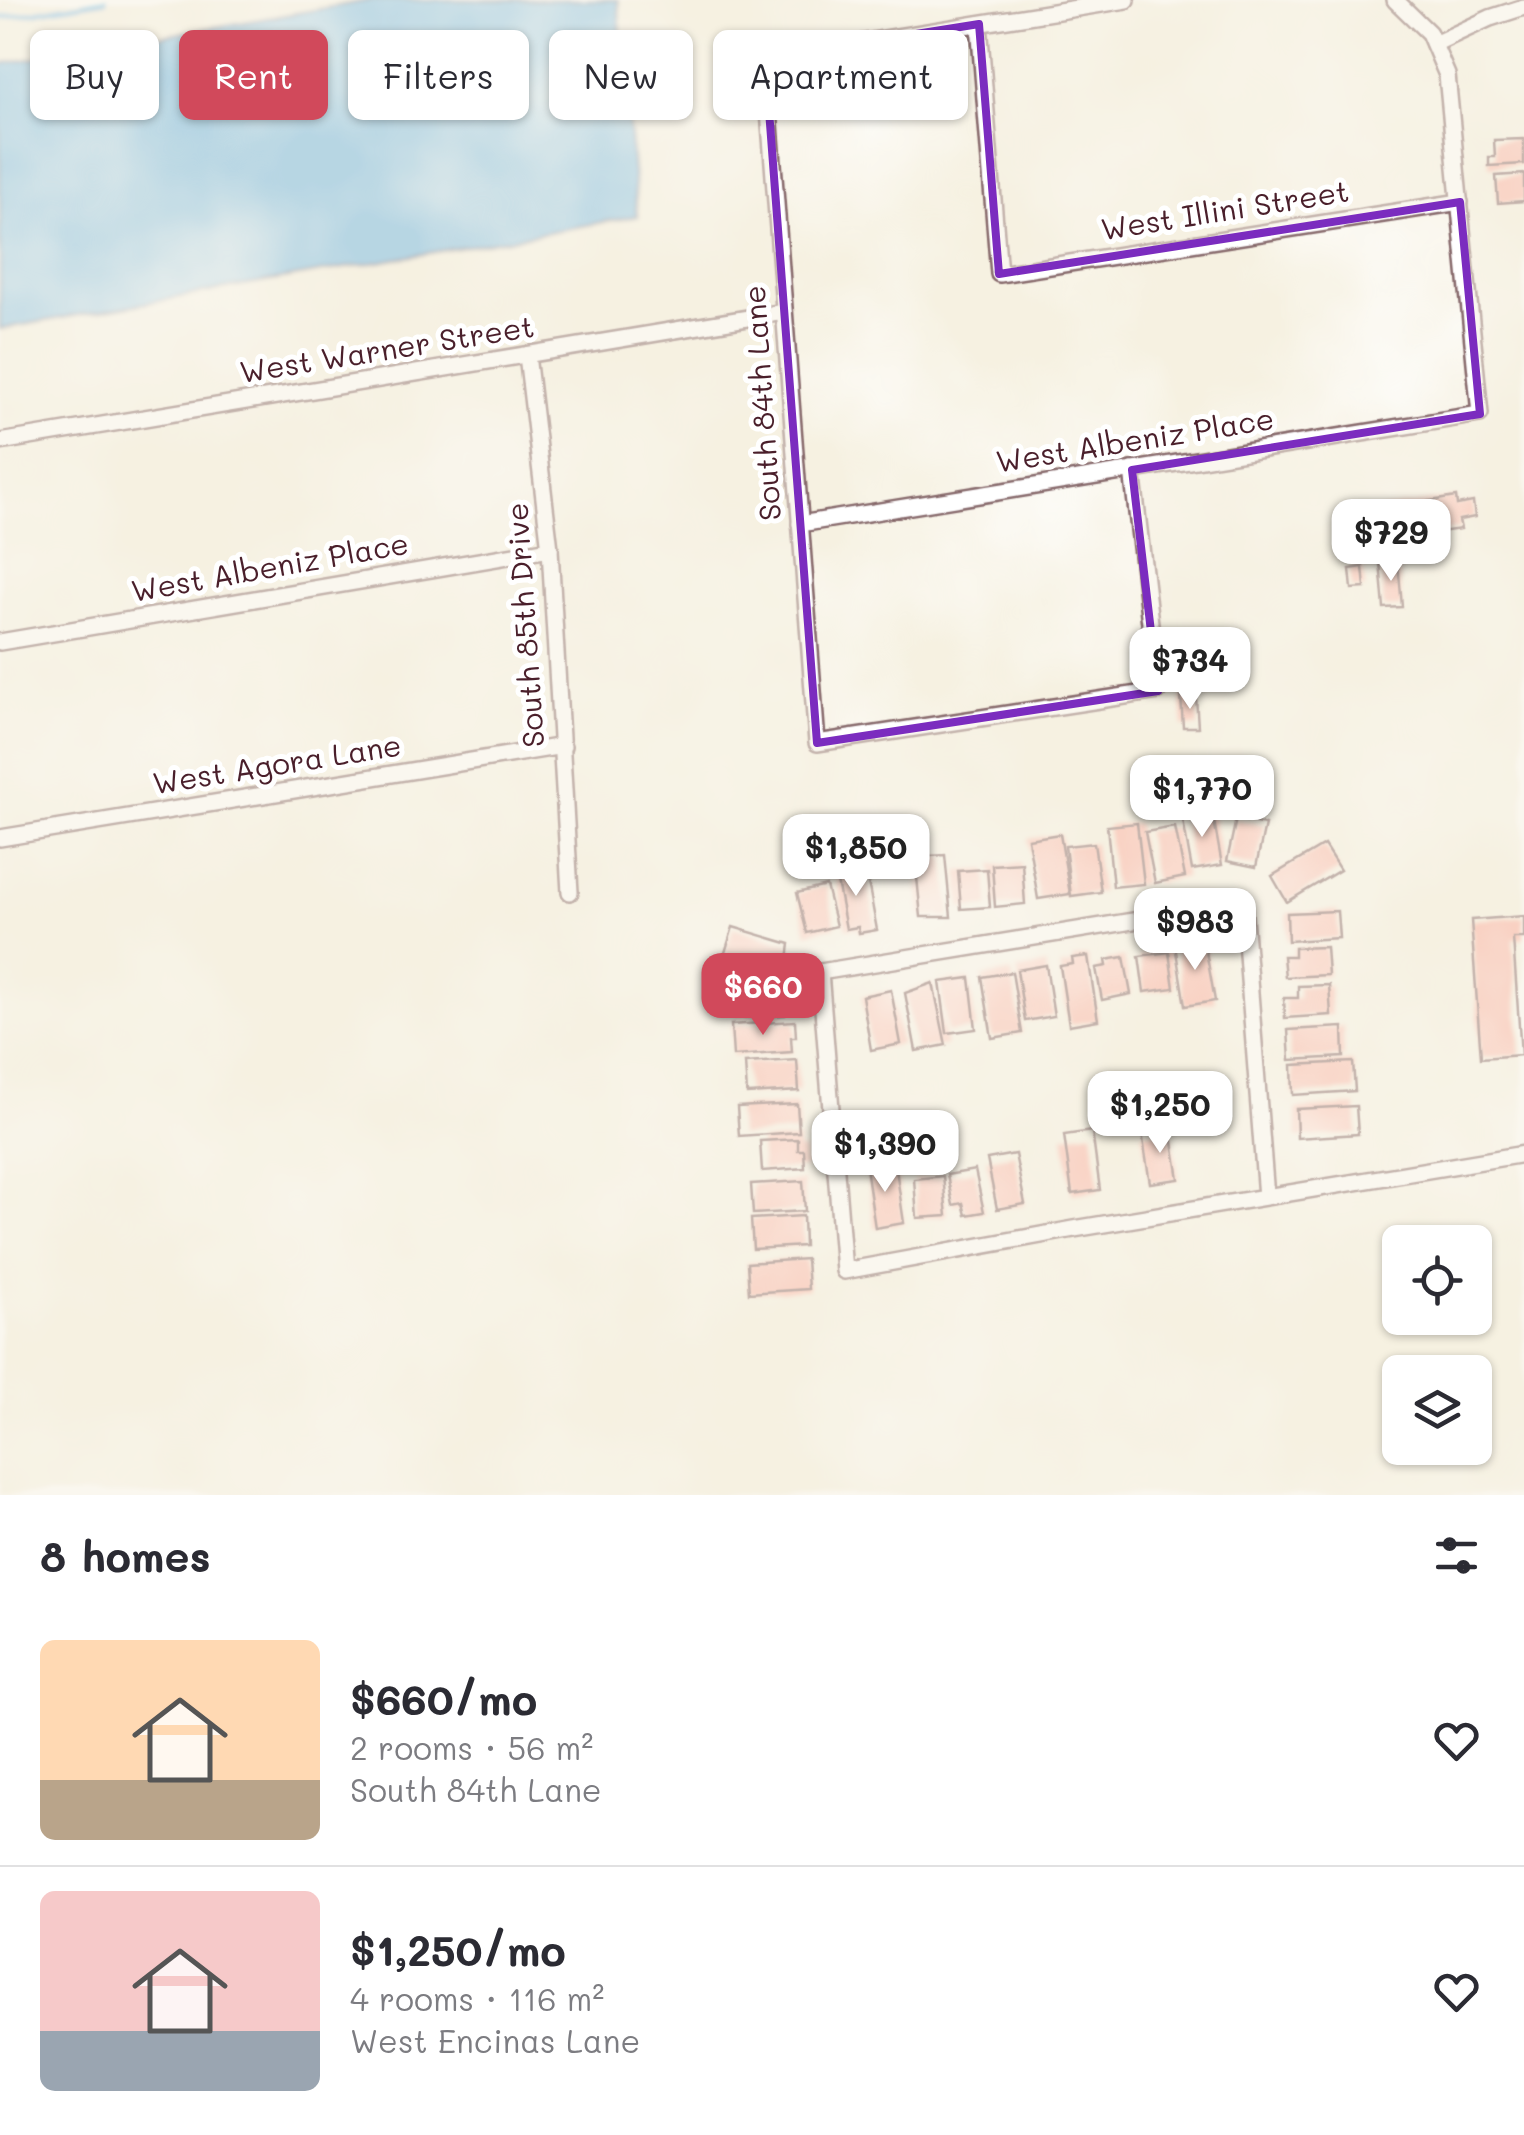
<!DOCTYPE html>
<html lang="en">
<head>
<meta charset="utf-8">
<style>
  body { margin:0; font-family:Mali,sans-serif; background:#f2f2f3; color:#2b2b33; height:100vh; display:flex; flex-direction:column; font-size:38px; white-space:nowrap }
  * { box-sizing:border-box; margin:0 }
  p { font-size:32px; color:#7c7c81 }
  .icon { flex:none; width:55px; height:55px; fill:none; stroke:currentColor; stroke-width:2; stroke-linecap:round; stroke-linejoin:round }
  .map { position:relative; height:1495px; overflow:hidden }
  .sheet { display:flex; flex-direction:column; background:#fff; flex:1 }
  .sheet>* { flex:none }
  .top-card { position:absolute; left:30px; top:30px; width:1000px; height:90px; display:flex; gap:20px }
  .buttons { position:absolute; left:1382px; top:1225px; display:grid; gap:20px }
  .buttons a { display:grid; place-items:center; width:110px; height:110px; border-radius:15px; background:#fff; box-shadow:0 2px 8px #0004; font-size:50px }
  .price { position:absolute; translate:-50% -85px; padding:0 22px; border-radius:20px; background:#fff; color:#222; font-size:32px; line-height:65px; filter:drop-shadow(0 2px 5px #0008) }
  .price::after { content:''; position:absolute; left:50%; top:60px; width:30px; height:22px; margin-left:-15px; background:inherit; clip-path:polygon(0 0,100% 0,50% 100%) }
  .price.current { background:#d1495b; color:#fff }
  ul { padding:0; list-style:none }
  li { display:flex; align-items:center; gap:30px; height:250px; padding:0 40px }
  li+li { border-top:2px solid #e1e1e2 }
  li span { display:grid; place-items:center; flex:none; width:280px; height:200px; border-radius:15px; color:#555 }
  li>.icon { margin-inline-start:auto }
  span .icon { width:120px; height:120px; fill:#fffc; stroke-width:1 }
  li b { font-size:42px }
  h2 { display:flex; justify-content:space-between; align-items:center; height:120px; padding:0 40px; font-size:42px }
  .tag { padding:0 35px; border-radius:15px; background:#fff; box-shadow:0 2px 8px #0004; font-size:35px; line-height:90px }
  .tag.current { background:#d1495b; color:#fff }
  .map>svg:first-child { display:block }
  .water { fill:#6cb6e5; stroke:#5b6a88; stroke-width:2.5 }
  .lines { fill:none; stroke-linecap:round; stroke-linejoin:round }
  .stream { stroke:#6cb6e5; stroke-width:5 }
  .building { fill:#fdaa9c }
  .street-casing { stroke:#86686b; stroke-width:20 }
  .street { stroke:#fff; stroke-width:15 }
  .marked { fill:none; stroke:#7b2cbf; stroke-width:8; stroke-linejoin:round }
  .labels { text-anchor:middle; stroke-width:10; stroke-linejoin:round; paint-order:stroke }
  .street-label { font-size:30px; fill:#4a1f2b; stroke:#fff }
</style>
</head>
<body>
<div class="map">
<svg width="1524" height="1495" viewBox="0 0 1524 1495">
  <rect width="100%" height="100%" fill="#fff"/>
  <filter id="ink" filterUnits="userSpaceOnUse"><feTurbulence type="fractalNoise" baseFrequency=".01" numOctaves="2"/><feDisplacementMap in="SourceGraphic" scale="20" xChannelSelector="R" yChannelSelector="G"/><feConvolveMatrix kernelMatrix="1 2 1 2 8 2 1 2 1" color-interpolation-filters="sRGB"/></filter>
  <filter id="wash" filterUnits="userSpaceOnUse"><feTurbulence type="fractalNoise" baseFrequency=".0048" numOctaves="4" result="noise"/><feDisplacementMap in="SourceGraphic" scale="40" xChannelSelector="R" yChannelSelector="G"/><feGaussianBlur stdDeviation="2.25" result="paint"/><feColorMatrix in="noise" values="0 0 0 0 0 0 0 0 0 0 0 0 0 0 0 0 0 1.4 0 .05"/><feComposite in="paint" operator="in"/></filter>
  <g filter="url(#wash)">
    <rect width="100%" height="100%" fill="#f6f1e1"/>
    <!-- water -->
    <polygon class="water" points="372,0 618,0 637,216 0,329 0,64"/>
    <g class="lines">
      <!-- stream -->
      <polyline class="stream" points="0,18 105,0"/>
    </g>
    <g id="blocks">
      <!-- building -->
      <g class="building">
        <polygon points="1524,139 1524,164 1489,166 1489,157 1495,157 1494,140"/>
        <polygon points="1524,174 1524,201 1498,203 1496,176"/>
        <polygon points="1456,497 1457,505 1473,502 1475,517 1459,520 1461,529 1384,540 1383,532 1367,535 1365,520 1381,517 1379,509"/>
        <polygon points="1398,561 1402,607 1384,608 1380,562"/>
        <polygon points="1363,567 1365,588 1352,589 1350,569"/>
        <polygon points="1196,696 1198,727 1183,727 1181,697"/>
        <polygon points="1212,810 1222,865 1192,870 1182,815"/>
        <polygon points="1236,819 1265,825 1256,867 1227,861"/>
        <polygon points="1137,823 1144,884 1113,887 1107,826"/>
        <polygon points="1175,827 1185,877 1155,883 1145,832"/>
        <polygon points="1060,834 1070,894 1038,899 1028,839"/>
        <polygon points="1094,843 1101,892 1071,896 1065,846"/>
        <polygon points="1324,845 1340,870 1287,902 1272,876"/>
        <polygon points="945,855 951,917 921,917 915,857"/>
        <polygon points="1022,863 1025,904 995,907 992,865"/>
        <polygon points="865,866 877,930 859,933 858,927 846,929 835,871"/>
        <polygon points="987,869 990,907 961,909 958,871"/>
        <polygon points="826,886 836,926 807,933 797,893"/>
        <polygon points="1337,911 1339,938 1288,941 1287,913"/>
        <polygon points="1524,916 1524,938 1513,938 1521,1055 1481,1058 1471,920"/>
        <polygon points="733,927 790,944 786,975 724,956"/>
        <polygon points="1204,940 1215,1001 1185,1006 1175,945"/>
        <polygon points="1326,947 1328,975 1285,977 1283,956 1294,956 1294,948"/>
        <polygon points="1169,952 1174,988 1144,992 1139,956"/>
        <polygon points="1088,956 1098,1020 1069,1025 1060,966 1073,964 1072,958"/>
        <polygon points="1124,957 1131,994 1102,1000 1096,968 1107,966 1106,960"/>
        <polygon points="1046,965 1054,1016 1025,1021 1017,970"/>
        <polygon points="1012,972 1022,1033 992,1038 982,977"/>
        <polygon points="970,978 976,1029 947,1033 940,982"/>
        <polygon points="933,983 946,1045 916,1051 905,993"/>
        <polygon points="783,985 785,1015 735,1018 733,988"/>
        <polygon points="1329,985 1331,1015 1285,1018 1284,998 1298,998 1298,986"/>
        <polygon points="891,990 901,1044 871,1050 862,996"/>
        <polygon points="795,1021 796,1037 791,1037 792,1052 733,1056 731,1025"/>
        <polygon points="1343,1027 1344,1057 1290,1060 1288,1030"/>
        <polygon points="797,1060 799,1091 747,1094 745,1063"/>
        <polygon points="1353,1062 1355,1091 1293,1095 1292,1065"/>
        <polygon points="797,1104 799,1132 739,1136 737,1107"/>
        <polygon points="1356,1106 1358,1134 1297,1138 1296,1109"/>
        <polygon points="1171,1129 1179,1179 1150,1183 1142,1133"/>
        <polygon points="1092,1131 1100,1190 1072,1194 1064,1135"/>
        <polygon points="798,1139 798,1150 804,1150 805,1168 762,1171 760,1141"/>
        <polygon points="1015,1154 1025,1204 997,1209 987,1159"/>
        <polygon points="895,1162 904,1223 875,1228 866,1167"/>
        <polygon points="975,1170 984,1212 966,1215 963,1203 953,1205 947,1175"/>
        <polygon points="943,1176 947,1216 917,1218 914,1179"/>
        <polygon points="803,1181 805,1211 753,1214 751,1184"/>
        <polygon points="803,1216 804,1246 753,1249 751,1219"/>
        <polygon points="806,1259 808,1289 749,1293 747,1263"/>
      </g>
    </g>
  </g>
  <g filter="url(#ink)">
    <use href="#blocks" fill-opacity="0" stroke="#86686b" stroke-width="2.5"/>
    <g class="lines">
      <!-- street casing -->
      <g class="street-casing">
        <g id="street">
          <polyline points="1127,0 765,58 817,743 1158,691 1132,470"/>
          <polyline points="979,24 999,274 1460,202"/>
          <polyline points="1434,44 1490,18 1524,7"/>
          <polyline points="527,355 550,549 570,892"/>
          <polyline points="0,442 784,312"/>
          <polyline points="800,524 1480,414 1447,75 1429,33 1395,0"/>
          <polyline points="0,642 550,549"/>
          <polyline points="0,838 563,746"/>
          <polyline points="1266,1197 1243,903 820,972 844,1271 1074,1229 1524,1154"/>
        </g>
      </g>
      <!-- street -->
      <use href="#street" class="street"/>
    </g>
  </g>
  <!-- marked area -->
  <path d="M0 0H1524V1495H0ZM979 24 999 274 1460 202 1480 414 1132 470 1158 691 817 743 765 58Z" fill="#f6f1e1" fill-opacity=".55" fill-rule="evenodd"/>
  <path class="marked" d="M979 24 999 274 1460 202 1480 414 1132 470 1158 691 817 743 765 58Z"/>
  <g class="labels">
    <!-- street labels -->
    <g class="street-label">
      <text transform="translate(1225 211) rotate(-9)" y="10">West Illini Street</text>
      <text transform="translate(387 350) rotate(-9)" y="10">West Warner Street</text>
      <text transform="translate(763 403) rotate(-94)" y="10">South 84th Lane</text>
      <text transform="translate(1135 441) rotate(-9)" y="10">West Albeniz Place</text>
      <text transform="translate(270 568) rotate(-10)" y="10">West Albeniz Place</text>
      <text transform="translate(526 625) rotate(-94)" y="10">South 85th Drive</text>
      <text transform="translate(277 765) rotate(-9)" y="10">West Agora Lane</text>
    </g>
  </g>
</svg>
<div class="buttons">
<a><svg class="icon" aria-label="locate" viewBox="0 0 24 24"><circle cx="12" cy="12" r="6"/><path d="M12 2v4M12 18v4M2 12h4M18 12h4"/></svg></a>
<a><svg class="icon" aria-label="layers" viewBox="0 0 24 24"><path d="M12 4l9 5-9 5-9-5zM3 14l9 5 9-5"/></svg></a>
</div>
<b class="price" style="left:1391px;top:584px">$729</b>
<b class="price" style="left:1190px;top:712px">$734</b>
<b class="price" style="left:1202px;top:840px">$1,770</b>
<b class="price" style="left:856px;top:899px">$1,850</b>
<b class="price" style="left:1195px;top:973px">$983</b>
<b class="price current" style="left:763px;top:1038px">$660</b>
<b class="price" style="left:1160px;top:1156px">$1,250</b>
<b class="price" style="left:885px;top:1195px">$1,390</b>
<div class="top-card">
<a class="tag">Buy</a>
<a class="tag current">Rent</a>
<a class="tag">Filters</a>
<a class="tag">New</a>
<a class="tag">Apartment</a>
</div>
</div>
<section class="sheet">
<h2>8 homes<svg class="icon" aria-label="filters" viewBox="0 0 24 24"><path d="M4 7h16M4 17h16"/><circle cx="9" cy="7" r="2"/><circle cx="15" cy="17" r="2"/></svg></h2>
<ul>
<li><span style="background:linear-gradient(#ffd9b3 70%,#b9a48a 0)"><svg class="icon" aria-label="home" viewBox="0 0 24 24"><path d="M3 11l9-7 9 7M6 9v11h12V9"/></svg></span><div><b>$660/mo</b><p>2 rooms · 56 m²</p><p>South 84th Lane</p></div><svg class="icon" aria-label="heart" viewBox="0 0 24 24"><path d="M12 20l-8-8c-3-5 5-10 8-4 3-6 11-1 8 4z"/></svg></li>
<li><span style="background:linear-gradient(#f6c9c9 70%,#9aa5b1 0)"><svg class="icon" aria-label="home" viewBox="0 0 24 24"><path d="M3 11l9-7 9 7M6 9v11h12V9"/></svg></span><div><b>$1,250/mo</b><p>4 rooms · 116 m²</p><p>West Encinas Lane</p></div><svg class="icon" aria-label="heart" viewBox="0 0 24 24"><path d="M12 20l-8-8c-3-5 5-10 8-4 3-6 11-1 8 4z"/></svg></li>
</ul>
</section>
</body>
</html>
